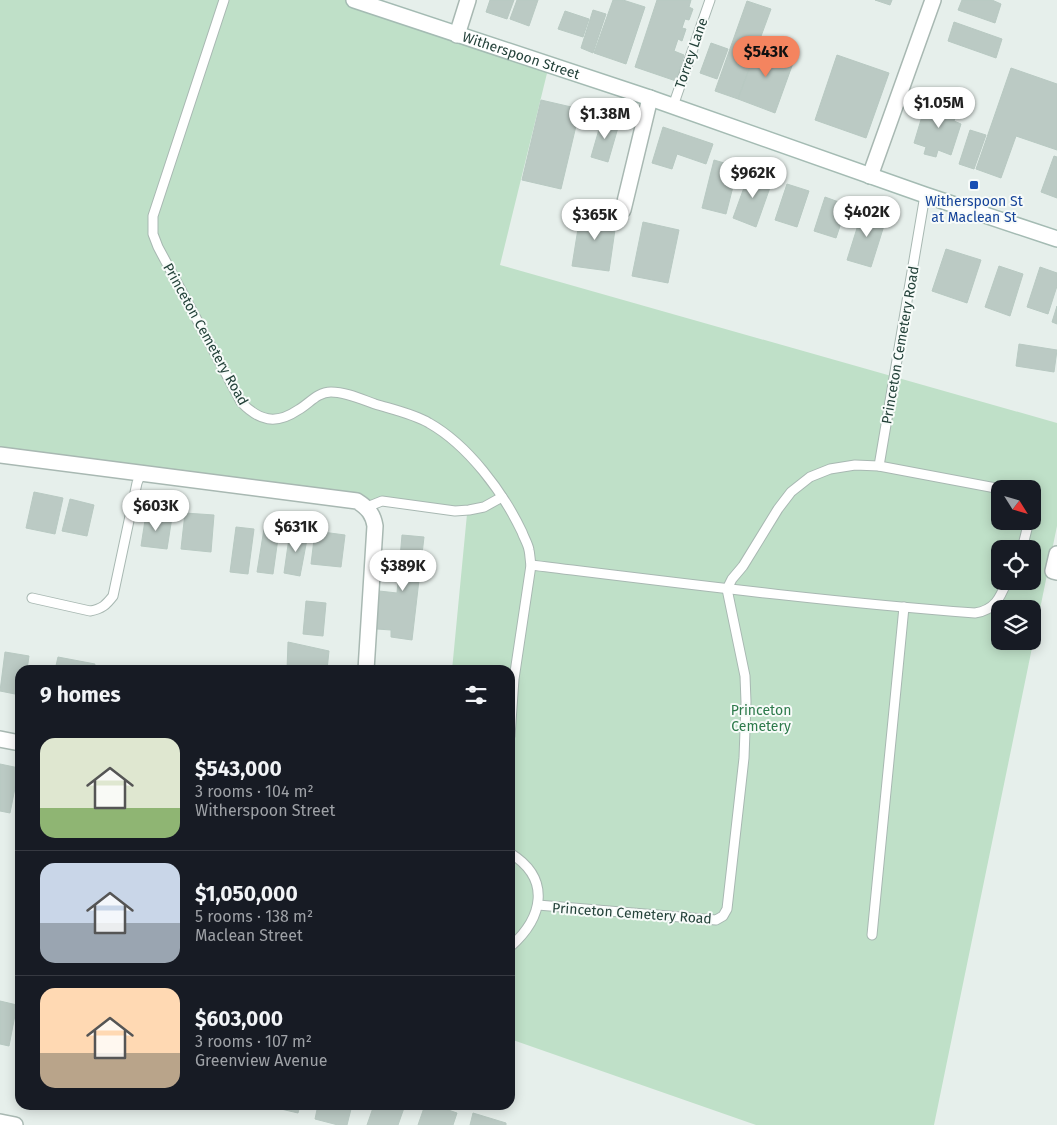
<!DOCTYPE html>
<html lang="en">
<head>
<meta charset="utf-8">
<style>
  body { margin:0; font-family:"Fira Sans",sans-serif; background:#242831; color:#f1f3f6; height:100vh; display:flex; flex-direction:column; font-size:19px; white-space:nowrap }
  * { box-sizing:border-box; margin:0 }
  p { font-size:16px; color:#9ea1a6 }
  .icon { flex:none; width:28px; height:28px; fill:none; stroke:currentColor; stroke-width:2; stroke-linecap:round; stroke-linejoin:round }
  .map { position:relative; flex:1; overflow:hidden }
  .details { position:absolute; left:15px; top:665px; width:500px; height:445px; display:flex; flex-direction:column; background:#171b24; border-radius:15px; box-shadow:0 2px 12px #0003 }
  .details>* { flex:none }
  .needle { width:32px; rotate:127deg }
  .tools { position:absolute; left:991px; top:480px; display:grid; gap:10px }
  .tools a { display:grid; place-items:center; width:50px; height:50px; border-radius:10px; background:#171b24; box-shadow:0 2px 12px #0003; font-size:25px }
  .price { position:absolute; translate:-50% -42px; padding:0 11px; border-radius:18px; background:#fff; color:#222; font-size:16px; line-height:32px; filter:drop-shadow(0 1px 2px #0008) }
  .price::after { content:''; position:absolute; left:50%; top:30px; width:15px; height:11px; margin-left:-8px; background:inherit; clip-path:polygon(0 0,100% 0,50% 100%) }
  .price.on { background:#f4845f; color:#111 }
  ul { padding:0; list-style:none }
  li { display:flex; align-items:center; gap:15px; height:125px; padding:0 25px }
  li+li { border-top:1px solid #363941 }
  li span { display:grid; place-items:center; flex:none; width:140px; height:100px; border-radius:15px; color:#555 }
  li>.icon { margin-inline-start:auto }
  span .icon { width:60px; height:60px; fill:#fffc; stroke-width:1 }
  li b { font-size:21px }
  h2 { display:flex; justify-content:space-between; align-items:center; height:60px; padding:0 25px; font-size:21px }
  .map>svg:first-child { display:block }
  .green { fill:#bfe0c8; fill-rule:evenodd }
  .building { fill:#bbcac4; stroke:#b8c9c2 }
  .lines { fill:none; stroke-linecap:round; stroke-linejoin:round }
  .lane-casing { stroke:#a8b8b2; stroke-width:11 }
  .street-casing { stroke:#a8b8b2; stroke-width:18 }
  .secondary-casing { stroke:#a4bbb3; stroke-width:18 }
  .lane { stroke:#fff; stroke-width:9 }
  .street { stroke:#fff; stroke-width:15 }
  .secondary { stroke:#fff; stroke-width:15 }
  .transit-dot { fill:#1a4fb4; stroke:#f7fbf9; stroke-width:2 }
  .labels { text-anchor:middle; stroke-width:4; stroke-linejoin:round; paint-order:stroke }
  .street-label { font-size:14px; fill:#24423a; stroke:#f7fbf9 }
  .transit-label { font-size:14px; fill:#164399; stroke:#f7fbf9 }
  .park-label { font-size:14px; fill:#2d7a4b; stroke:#f7fbf9 }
</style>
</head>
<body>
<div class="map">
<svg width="1057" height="1125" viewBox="0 0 1057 1125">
  <rect width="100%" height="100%" fill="#e6efeb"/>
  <!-- green -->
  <path class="green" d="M0 0H352L550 61 500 265 1057 423V526L934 1125H756L510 1039V670H452L467 514 0 450ZM1000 489H1032V521H1000ZM1000 549H1032V581H1000ZM1000 609H1032V641H1000Z"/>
  <!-- building -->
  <g class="building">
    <polygon points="490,0 514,0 507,19 486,12"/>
    <polygon points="517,0 538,0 529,26 510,19"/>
    <polygon points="613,0 623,0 645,7 626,64 594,53"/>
    <polygon points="657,0 691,0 689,7 693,9 689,20 685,19 682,28 686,29 682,41 678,39 674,51 684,55 676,81 635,67"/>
    <polygon points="875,0 892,0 890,5"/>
    <polygon points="962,0 992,0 1001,4 995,23 958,10"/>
    <polygon points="747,1 771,9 738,99 715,91"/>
    <polygon points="593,10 606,14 593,53 581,48"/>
    <polygon points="565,11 589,19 583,37 558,29"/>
    <polygon points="954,22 1002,39 996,58 948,41"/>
    <polygon points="761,37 776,42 772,56 793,63 775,113 738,99"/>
    <polygon points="711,43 728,49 717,79 700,73"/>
    <polygon points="837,55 889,73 866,138 815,120"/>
    <polygon points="1011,68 1057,84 1057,150 1016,136 1001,178 976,169"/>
    <polygon points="936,99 959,107 954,121 961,124 951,155 938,150 936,157 924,154 926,147 914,143 923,113 931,116"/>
    <polygon points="541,100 580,109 561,189 522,180"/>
    <polygon points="602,119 619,124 608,162 591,157"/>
    <polygon points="663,127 713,144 706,164 677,154 672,169 652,163"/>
    <polygon points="970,130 986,135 974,169 959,164"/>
    <polygon points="1054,156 1057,157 1057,198 1041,192"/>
    <polygon points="714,160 738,167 726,214 702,208"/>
    <polygon points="750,171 773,179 756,227 733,218"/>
    <polygon points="787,184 809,191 797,227 775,220"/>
    <polygon points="825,197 847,205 836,238 814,231"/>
    <polygon points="863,209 887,216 871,267 847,260"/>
    <polygon points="581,210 617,216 609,271 572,266"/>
    <polygon points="643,222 679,230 668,283 632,276"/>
    <polygon points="946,249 981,260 967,303 932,291"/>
    <polygon points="999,266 1023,274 1010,316 985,307"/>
    <polygon points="1040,267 1057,273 1057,286 1048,314 1027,307"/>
    <polygon points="1057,306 1057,324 1052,322"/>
    <polygon points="1019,344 1057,350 1054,372 1016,366"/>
    <polygon points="34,492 63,498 55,534 26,528"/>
    <polygon points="70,499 94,505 87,536 62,531"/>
    <polygon points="185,513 214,515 211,552 181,549"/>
    <polygon points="146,514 172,517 167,549 141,546"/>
    <polygon points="236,527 254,529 248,574 230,572"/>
    <polygon points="264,529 279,531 273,574 257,572"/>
    <polygon points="290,531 308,534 300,576 284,573"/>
    <polygon points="315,531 345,535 341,567 311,564"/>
    <polygon points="402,535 424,537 412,640 391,637 391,630 377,629 379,591 397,593"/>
    <polygon points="306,601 326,603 323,636 303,634"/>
    <polygon points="288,642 329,651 327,670 287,670"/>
    <polygon points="5,652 29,656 27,670 20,670 20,695 0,691"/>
    <polygon points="58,657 95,664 94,670 55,670"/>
    <polygon points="0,764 19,768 10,813 0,811"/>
    <polygon points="0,1001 17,1005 9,1046 0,1044"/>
    <polygon points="264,1105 300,1105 298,1113"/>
    <polygon points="318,1105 352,1105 347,1125 338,1125 315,1119"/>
    <polygon points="374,1105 405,1105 398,1125 367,1125"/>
    <polygon points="425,1105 434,1105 457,1113 453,1125 418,1125"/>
    <polygon points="473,1113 506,1123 506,1125 470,1125"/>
  </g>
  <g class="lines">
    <!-- lane casing -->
    <g class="lane-casing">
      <g id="lane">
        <path d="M224 0 153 216V234L158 247 241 402C259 421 276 425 298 410 309 404 317 392 331 392 346 392 361 399 375 404 391 409 414 414 429 423 468 445 503 492 522 532 524 538 528 544 529 550 530 554 530 560 531 565L514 679 510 736"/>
        <polyline points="673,106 710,0"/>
        <polyline points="879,466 925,195"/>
        <polyline points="367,507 382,501 455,511 469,510 484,507 502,497"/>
        <polyline points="1022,549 1029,521"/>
        <path d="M531 565C679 583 827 602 975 613 995 610 1000 598 1007 581"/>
        <path d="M32 598 90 611C102 609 106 605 113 596L137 483 141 473"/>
        <path d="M510 853C552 879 543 918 510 947"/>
        <polyline points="538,905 716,920 723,916 727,909 744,758 746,702 745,676 727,589 732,579 743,566 778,509 791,492 810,477 830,469 855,465 879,466 1001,489"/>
        <polyline points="872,935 904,607"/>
      </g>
    </g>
    <!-- street casing -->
    <g class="street-casing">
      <g id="street">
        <polyline points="457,35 468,0"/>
        <polyline points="870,176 933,0"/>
        <polyline points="623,210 650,98"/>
        <path d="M0 455 357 501C368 508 373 514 375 526L366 670"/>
        <polyline points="1057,554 1053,571 1057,572"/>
        <polyline points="0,739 20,743"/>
        <polyline points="0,1122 15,1125"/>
      </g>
    </g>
    <!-- secondary casing -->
    <g class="secondary-casing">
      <g id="secondary">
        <path id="s1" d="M354 0 650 98 925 195 1057 239"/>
      </g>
    </g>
    <!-- lane -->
    <use href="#lane" class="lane"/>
    <!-- street -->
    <use href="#street" class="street"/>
    <!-- secondary -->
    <use href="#secondary" class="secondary"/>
  </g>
  <!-- markers -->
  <rect class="transit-dot" x="969" y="180" width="10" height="10" rx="2.5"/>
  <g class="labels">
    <!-- street labels -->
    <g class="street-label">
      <text transform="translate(691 53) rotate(-71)" y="5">Torrey Lane</text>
      <text dy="5" stroke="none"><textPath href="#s1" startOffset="176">Witherspoon Street</textPath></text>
      <text transform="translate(206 334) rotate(61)" y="5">Princeton Cemetery Road</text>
      <text transform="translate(900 345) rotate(-80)" y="5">Princeton Cemetery Road</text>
      <text transform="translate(632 913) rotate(4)" y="5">Princeton Cemetery Road</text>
    </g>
    <!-- transit labels -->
    <g class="transit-label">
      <text x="974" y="206">Witherspoon St<tspan x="974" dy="16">at Maclean St</tspan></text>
    </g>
    <!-- park labels -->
    <g class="park-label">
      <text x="761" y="715">Princeton<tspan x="761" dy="16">Cemetery</tspan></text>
    </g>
  </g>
</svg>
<div class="tools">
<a><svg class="needle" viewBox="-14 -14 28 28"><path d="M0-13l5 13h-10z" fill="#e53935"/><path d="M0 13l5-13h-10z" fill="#9ea1a6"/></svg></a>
<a><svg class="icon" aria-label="locate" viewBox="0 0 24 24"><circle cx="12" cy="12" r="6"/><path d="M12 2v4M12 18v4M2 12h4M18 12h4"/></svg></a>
<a><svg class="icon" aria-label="layers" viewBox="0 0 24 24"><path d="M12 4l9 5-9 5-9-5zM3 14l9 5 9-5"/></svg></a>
</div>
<b class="price on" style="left:766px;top:78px">$543K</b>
<b class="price" style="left:939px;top:129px">$1.05M</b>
<b class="price" style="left:605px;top:140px">$1.38M</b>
<b class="price" style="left:753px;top:199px">$962K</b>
<b class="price" style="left:867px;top:238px">$402K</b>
<b class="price" style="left:595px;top:241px">$365K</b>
<b class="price" style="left:156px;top:532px">$603K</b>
<b class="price" style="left:296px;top:553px">$631K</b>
<b class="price" style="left:403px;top:592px">$389K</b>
<section class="details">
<h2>9 homes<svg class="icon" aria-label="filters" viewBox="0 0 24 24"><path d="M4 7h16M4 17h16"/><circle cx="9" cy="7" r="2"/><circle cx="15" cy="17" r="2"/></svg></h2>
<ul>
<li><span style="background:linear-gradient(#dfe7d0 70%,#8fb573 0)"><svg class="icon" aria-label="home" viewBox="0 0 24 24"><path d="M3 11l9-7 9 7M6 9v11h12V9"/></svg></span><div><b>$543,000</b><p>3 rooms · 104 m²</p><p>Witherspoon Street</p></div></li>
<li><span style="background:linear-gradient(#c9d6e8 60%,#9aa5b1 0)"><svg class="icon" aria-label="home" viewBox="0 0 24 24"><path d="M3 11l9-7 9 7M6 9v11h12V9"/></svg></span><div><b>$1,050,000</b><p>5 rooms · 138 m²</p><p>Maclean Street</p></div></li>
<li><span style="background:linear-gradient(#ffd9b3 65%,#b9a48a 0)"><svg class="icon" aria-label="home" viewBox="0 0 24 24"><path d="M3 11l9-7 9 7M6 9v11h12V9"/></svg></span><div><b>$603,000</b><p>3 rooms · 107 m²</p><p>Greenview Avenue</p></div></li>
</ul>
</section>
</div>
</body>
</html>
